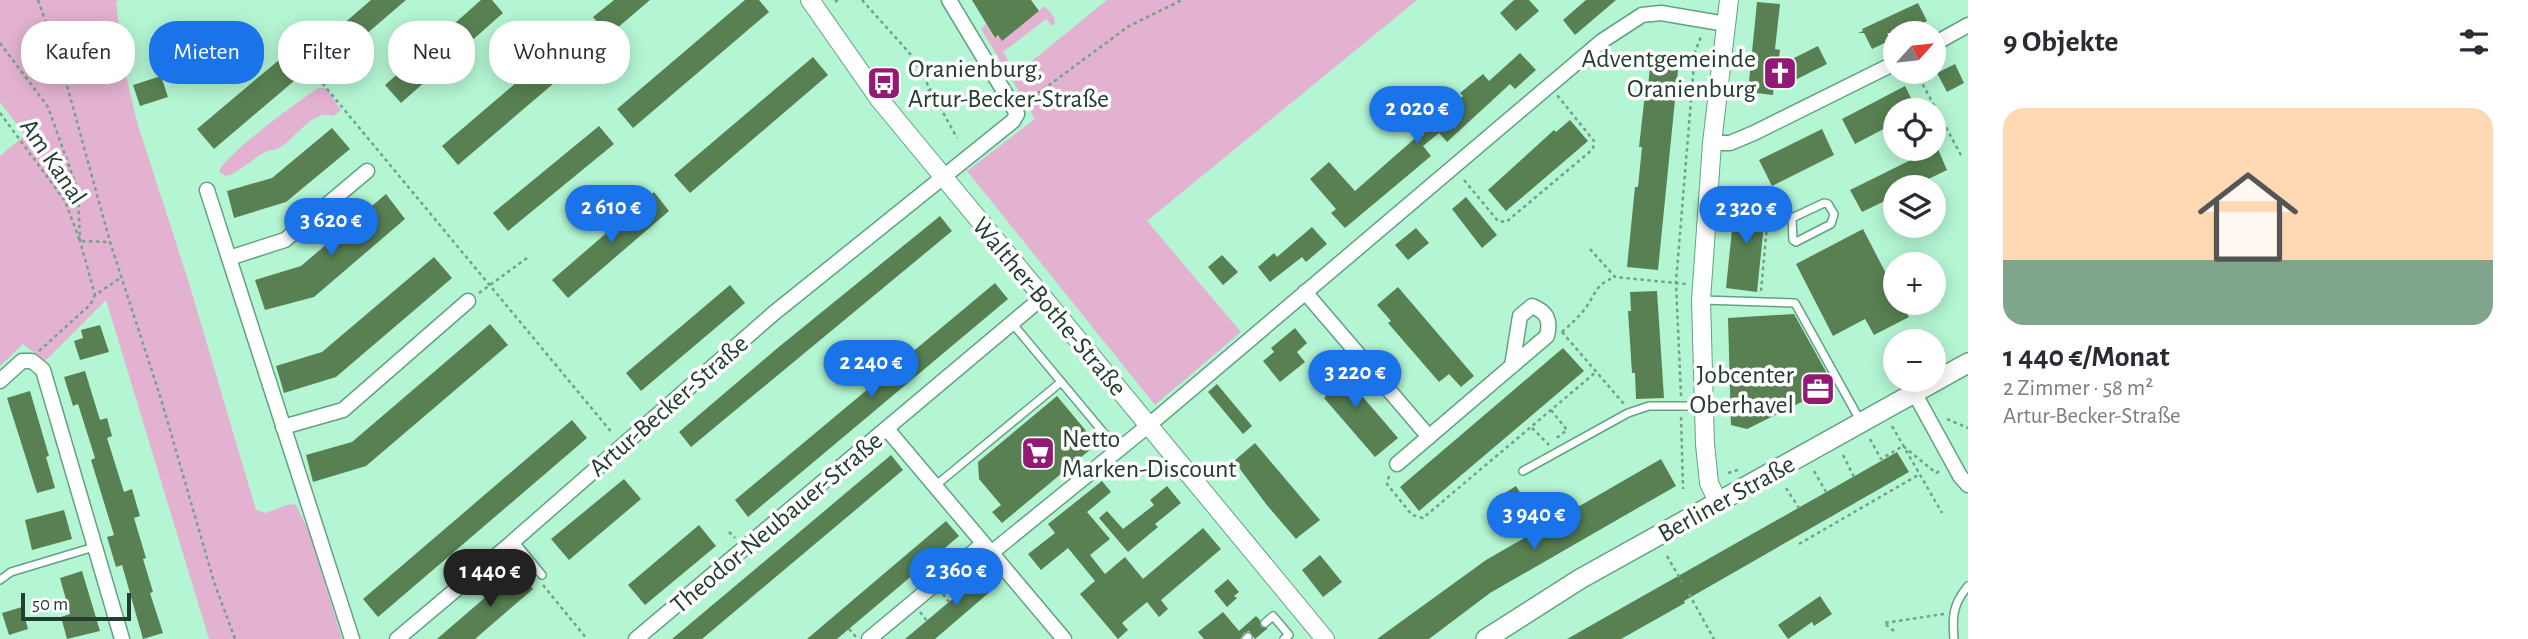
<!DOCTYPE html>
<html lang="de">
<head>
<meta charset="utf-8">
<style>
  body { margin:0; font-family:"Alegreya Sans",sans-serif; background:#f2f2f3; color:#2b2b33; height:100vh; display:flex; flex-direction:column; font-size:26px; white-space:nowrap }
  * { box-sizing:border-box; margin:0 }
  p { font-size:23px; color:#7c7c81 }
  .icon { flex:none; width:38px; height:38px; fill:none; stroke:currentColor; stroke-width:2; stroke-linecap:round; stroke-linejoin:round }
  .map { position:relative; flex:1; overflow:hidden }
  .panel { display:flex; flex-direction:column; background:#fff; width:560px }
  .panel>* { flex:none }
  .hud { position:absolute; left:21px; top:21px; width:665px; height:63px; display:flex; gap:14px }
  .needle { width:46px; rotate:63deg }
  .tools { position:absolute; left:1883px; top:21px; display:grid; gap:14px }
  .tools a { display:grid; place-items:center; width:63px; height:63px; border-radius:50%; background:#fff; box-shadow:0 4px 18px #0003; font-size:35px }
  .scale { position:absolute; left:21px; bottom:18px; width:110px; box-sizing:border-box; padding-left:7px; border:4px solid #233d30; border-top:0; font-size:19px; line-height:24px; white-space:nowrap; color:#233d30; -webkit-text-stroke:5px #fff; paint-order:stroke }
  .price { position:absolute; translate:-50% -60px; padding:0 16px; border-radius:24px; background:#1a73e8; color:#fff; font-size:23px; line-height:46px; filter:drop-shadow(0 2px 4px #0008) }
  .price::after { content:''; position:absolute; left:50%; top:42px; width:21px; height:16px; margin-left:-10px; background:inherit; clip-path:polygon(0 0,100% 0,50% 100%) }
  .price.active { background:#222; color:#fff }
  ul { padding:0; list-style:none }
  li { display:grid; align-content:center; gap:14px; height:371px; padding:0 35px }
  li+li { border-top:2px solid #e1e1e2 }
  li span { display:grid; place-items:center; height:217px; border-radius:21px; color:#555 }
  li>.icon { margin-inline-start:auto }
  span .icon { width:126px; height:126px; fill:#fffc; stroke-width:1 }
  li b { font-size:30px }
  h2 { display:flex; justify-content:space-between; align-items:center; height:84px; padding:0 35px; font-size:30px }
  .tag { padding:0 24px; border-radius:28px; background:#fff; box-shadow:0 4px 18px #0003; font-size:24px; line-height:63px }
  .tag.active { background:#1a73e8; color:#fff }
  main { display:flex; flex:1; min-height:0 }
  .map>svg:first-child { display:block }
  .green { fill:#e3b2d0 }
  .building { fill:#588052 }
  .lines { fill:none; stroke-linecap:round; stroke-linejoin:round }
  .service-casing { stroke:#62a282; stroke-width:10 }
  .minor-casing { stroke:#62a282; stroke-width:17 }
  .tertiary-casing { stroke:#62a282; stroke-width:20 }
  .secondary-casing { stroke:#62a282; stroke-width:22 }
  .path { stroke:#72a289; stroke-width:2.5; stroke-dasharray:3.5 3.5; stroke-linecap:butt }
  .service { stroke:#fff; stroke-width:7 }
  .minor { stroke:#fff; stroke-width:14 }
  .tertiary { stroke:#fff; stroke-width:18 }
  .secondary { stroke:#fff; stroke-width:19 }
  .labels { text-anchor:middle; stroke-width:7; stroke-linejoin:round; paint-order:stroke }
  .poi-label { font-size:26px; fill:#233d30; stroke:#fff; text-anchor:end }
  .street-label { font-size:26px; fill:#233d30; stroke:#fff }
</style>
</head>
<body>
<main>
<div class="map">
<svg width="1968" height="639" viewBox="0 0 1968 639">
  <rect width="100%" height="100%" fill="#b4f6d3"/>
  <!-- green -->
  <g class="green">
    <polygon points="0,0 119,0 116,2 124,67 137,122 189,283 256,510 265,513 290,504 296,505 309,532 342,639 209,639 106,300 45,361 23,344 0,366 0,156 25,135 0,102"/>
    <polygon points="1107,0 1417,0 1147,221 1241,332 1155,405 967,171 1035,119 1011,78"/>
    <polygon points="1045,6 1054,17 1055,24 1052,26 1046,19 1003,52 1008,60 1003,65 981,29 986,24 994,38 998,35 1002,40"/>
    <path d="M318 88H326L341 110 334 116C312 108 296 139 279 148 274 150 268 150 263 153 250 161 241 171 226 176L219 172C224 155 299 101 318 88Z"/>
  </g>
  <!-- building -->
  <g class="building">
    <polygon points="371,0 406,0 357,42 342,25"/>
    <polygon points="481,0 492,0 503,13 401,103 385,85"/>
    <polygon points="614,0 650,0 609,35 593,17"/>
    <polygon points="745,0 759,0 769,12 633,128 617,109"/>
    <polygon points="972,0 1031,0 1039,11 1002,41 998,35 995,38"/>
    <polygon points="1514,0 1529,0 1539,11 1516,31 1500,13"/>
    <polygon points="1586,0 1616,0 1575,35 1563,20"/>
    <polygon points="1757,2 1780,4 1775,49 1780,50 1778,66 1818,46 1827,64 1789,83 1774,82 1773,95 1748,92"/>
    <polygon points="1918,3 1927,21 1903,33 1887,33 1891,40 1872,49 1864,33 1858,33 1863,31 1862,29"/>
    <polygon points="304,39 320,59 214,149 197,129"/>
    <polygon points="1520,53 1536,70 1515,89 1510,84 1447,142 1439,133 1423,146 1431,156 1345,228 1331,213 1336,209 1310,179 1329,162 1355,191 1463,96 1460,93 1483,74 1489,81"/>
    <polygon points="813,57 828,75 690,193 674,175"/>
    <polygon points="544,59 560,78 458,165 442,146"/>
    <polygon points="1955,64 1964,83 1947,92 1937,73"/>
    <polygon points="1650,67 1678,70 1658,270 1627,267 1635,187 1638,187 1642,147 1639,147 1646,85 1648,86"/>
    <polygon points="161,76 168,97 140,106 133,85"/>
    <polygon points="1905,86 1917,110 1895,110 1895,123 1855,144 1842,119"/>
    <polygon points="1570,120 1588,141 1506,211 1488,190 1554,130 1556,132"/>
    <polygon points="599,126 614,144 508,231 493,213"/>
    <polygon points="332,128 350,149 286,202 234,218 227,191 272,178"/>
    <polygon points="1822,129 1834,155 1772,186 1759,160"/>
    <polygon points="1937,147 1947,170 1912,187 1895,187 1895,196 1862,212 1850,190"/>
    <polygon points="654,192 669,211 568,298 552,280"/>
    <polygon points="386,194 405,219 314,297 265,310 255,280 301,266"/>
    <polygon points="1466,197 1497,235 1482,248 1452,209"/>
    <polygon points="1735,201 1766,205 1757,292 1726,288"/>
    <polygon points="940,216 952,231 691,447 679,432 780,346"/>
    <polygon points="1312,227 1327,244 1306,262 1302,257 1270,282 1258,267 1274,253 1277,257"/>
    <polygon points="1416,228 1429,243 1408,260 1395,245"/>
    <polygon points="1863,229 1895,291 1895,303 1901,303 1909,317 1874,335 1865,319 1833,336 1796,264"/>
    <polygon points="1222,255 1238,272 1223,285 1208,267"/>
    <polygon points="434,257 452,278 336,377 284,393 276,366 322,352"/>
    <polygon points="995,283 1008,299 748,517 735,500"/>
    <polygon points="730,285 745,303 641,391 626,373"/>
    <polygon points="1398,287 1474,376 1461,387 1449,374 1439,382 1388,323 1391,321 1377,305"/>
    <polygon points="1657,291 1664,398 1636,399 1635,373 1632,373 1628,311 1631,311 1630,292"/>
    <polygon points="1794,314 1834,386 1747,429 1731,425 1728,318"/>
    <polygon points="490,324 508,345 366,466 313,482 306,455 352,442"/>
    <polygon points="100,325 109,352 80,360 74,341 83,338 81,330"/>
    <polygon points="1295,328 1307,343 1297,352 1305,362 1280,382 1263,361 1274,352 1271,348"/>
    <polygon points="1563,348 1584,371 1419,511 1400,487"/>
    <polygon points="1333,362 1398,438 1375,457 1324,398 1326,396 1313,379"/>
    <polygon points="85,371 100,420 107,418 112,436 107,438 124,492 132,489 140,516 134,518 146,558 143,559 153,592 150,593 163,633 143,639 122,565 116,567 107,537 114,535 91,460 95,458 78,404 73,406 64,377"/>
    <polygon points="1217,384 1252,426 1243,434 1208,392"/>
    <polygon points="30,391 49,456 46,457 55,488 37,493 7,398"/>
    <polygon points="1057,396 1097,444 1002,523 992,512 1001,505 979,479 978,462"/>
    <polygon points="572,420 587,438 378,617 363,599"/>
    <polygon points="1255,443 1320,520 1298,537 1296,539 1266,504 1234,461"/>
    <polygon points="1897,452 1909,472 1684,601 1685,603 1621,639 1567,639"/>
    <polygon points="891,455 903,470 702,639 672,639"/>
    <polygon points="1661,459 1676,486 1490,593 1429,639 1377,639 1486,560"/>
    <polygon points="624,479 641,499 569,560 551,539"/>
    <polygon points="1102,481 1111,492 1087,512 1110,539 1090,555 1105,574 1125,557 1143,579 1203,528 1221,549 1161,600 1168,609 1159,617 1147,602 1122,623 1128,630 1118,639 1080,594 1095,581 1068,548 1041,570 1028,554 1055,533 1048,524"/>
    <polygon points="1167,486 1181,503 1155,524 1158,527 1128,552 1099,518 1107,511 1123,529 1154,505 1150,500"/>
    <polygon points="1516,486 1525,501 1509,511 1500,496"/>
    <polygon points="64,510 72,539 32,550 25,520"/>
    <polygon points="946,521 959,536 837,639 807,639"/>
    <polygon points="699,525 716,546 645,605 628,585"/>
    <polygon points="1320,555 1342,582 1323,597 1302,570"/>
    <polygon points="517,570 533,589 475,639 437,639"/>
    <polygon points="987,570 999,584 935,639 905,639"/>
    <polygon points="82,571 100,631 67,639 61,617 70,614 60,578"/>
    <polygon points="1228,579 1239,592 1234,596 1237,598 1227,607 1214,591"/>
    <polygon points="1820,596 1832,614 1814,626 1812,622 1788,639 1778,625"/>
    <polygon points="22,607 28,629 9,635 2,613"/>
    <polygon points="1223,612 1239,631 1256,616 1260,620 1261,627 1268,628 1255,639 1249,631 1244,633 1240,639 1204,639 1198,632"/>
  </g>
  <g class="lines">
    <!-- service casing -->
    <g class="service-casing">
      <g id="service">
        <polyline points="1709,190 1767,198 1792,218 1824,203 1828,204 1834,214 1831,224 1796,242 1793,240 1792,218"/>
        <polyline points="1702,300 1795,303 1861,422"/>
        <polyline points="1012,323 1118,450"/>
        <polyline points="1523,471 1628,413 1649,406 1703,406"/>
        <polyline points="935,486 1061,382"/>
        <polyline points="514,541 542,575"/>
        <polyline points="0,580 11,572 94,547"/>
        <polyline points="1265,623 1273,616 1289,635 1284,639"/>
        <polyline points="1246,639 1248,637"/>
        <path d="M1954 639C1952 616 1953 604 1968 586"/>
      </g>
    </g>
    <!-- minor casing -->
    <g class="minor-casing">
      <g id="minor">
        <polyline points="1934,44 1968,25"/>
        <polyline points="1712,143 1730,143 1754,133 1895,63"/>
        <polyline points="207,190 352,639"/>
        <polyline points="229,258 285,240 367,171"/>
        <polyline points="1305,292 1429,437"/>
        <polyline points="0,381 22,361 32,361 43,370 122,639"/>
        <polyline points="1915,394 1960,476 1968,485"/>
        <polyline points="283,427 343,410 468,301"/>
        <polyline points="887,429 1064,639"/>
        <path d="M1397 464 1547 336C1551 320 1547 312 1532 306L1520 316 1512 366"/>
        <polyline points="991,553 1149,425 1602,41 1642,15 1661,13 1726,24"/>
        <polyline points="397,639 509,545 774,313 1013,121 1017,114 1008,98 949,0"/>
        <polyline points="636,639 1044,296"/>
        <polyline points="869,639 983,544"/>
      </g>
    </g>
    <!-- tertiary casing -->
    <g class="tertiary-casing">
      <g id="tertiary">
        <polyline points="810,0 880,100 1325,639"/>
        <polyline points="1718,502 1709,483 1705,444 1701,300 1712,143 1729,0"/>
      </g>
    </g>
    <!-- secondary casing -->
    <g class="secondary-casing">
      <polyline id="secondary" points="1486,639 1580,579 1968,363"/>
    </g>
    <!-- path -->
    <g class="path">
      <polyline points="38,0 63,71 110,242 161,399 214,582 235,639"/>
      <polyline points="862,0 912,56 957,138"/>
      <polyline points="835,2 838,0"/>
      <polyline points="0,43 48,107 78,191 80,241 95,295"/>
      <polyline points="1916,72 1962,157"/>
      <polyline points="318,78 613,434"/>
      <polyline points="1026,102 1129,26 1182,0"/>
      <polyline points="906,109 931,89"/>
      <polyline points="0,113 65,201 80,241 110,242"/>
      <polyline points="1464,180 1498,221 1506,222 1593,149 1594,141 1557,95"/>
      <polyline points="1590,249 1615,277 1686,284"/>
      <polyline points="1761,291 1768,214"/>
      <polyline points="479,293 527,258"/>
      <polyline points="1562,332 1624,404"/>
      <path d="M1562 332C1571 324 1580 316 1587 306 1597 291 1595 286 1614 277"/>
      <polyline points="39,351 90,305 95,295 122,277"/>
      <polyline points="1681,396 1676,282 1695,52 1702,34"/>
      <polyline points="1551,410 1567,430 1554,440"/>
      <polyline points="1681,417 1683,489"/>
      <polyline points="1947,419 1968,428"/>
      <polyline points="1892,426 1942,513"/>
      <polyline points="1532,428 1549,445"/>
      <polyline points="1870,439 1881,459 1903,446 1936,473 1940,471"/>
      <polyline points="1843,455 1854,477"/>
      <polyline points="1814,471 1826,492"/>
      <polyline points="1728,473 1741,469"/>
      <polyline points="1389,476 1387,484 1412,515 1423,518 1596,372"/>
      <polyline points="1786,488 1799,508"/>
      <polyline points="729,532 735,538"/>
      <polyline points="1799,544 1920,474"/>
      <polyline points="1667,556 1682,582"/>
      <polyline points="543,585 587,639"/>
      <polyline points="943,594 949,602"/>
      <polyline points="1689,594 1714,639"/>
      <polyline points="920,612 927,621"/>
      <polyline points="849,629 856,637"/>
      <polyline points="1894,631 1884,623 1944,614"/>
    </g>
    <!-- service -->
    <use href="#service" class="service"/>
    <!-- minor -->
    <use href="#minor" class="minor"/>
    <!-- tertiary -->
    <use href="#tertiary" class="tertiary"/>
    <!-- secondary -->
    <use href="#secondary" class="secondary"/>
  </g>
  <!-- icons -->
  <defs>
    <g id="church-square" transform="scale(1.75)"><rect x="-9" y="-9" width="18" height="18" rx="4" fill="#941975" stroke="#fff"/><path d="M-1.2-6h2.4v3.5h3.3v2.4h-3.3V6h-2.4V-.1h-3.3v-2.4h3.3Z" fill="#fff"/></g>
    <g id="bus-square" transform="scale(1.75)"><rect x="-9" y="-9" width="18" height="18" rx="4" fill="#941975" stroke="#fff"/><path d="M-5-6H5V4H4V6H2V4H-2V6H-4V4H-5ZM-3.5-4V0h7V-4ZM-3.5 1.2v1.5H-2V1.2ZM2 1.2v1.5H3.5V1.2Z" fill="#fff"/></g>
    <g id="office-square" transform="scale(1.75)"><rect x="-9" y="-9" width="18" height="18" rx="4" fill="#941975" stroke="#fff"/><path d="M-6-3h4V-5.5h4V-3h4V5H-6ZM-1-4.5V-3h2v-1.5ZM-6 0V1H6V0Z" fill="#fff"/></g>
    <g id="supermarket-square" transform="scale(1.75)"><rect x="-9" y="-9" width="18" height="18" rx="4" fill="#941975" stroke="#fff"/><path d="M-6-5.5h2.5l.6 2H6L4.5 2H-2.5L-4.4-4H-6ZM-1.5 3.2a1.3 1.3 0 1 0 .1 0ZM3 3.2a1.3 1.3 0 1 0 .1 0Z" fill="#fff"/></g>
  </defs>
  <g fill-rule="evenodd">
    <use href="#church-square" x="1780" y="73"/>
    <use href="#bus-square" x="884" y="83"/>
    <use href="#office-square" x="1818" y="389"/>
    <use href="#supermarket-square" x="1038" y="453"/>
  </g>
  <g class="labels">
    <!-- poi labels -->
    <g class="poi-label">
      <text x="1756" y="67">Adventgemeinde<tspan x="1756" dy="30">Oranienburg</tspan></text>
      <text x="908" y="77" text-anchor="start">Oranienburg,<tspan x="908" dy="30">Artur-Becker-Straße</tspan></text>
      <text x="1794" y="383">Jobcenter<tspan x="1794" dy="30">Oberhavel</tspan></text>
      <text x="1062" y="447" text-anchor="start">Netto<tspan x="1062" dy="30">Marken-Discount</tspan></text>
    </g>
    <!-- street labels -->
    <g class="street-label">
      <text transform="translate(54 161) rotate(56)" y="9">Am Kanal</text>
      <text transform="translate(1050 306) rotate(50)" y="9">Walther-Bothe-Straße</text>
      <text transform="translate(668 405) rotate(-41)" y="9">Artur-Becker-Straße</text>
      <text transform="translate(1726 498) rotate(-29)" y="9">Berliner Straße</text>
      <text transform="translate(776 522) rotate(-40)" y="9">Theodor-Neubauer-Straße</text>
    </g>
  </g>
</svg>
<div class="tools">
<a><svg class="needle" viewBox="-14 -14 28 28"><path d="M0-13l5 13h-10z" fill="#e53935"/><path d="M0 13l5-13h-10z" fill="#7c7c81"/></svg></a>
<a><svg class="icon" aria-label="locate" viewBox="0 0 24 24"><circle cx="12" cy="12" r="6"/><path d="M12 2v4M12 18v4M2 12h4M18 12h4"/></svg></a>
<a><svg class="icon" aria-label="layers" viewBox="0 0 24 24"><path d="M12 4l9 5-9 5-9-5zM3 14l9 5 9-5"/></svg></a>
<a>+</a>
<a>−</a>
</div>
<div class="scale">50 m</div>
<b class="price" style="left:1417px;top:146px">2 020 €</b>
<b class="price" style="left:611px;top:245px">2 610 €</b>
<b class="price" style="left:1746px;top:246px">2 320 €</b>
<b class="price" style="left:331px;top:258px">3 620 €</b>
<b class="price" style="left:871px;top:400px">2 240 €</b>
<b class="price" style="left:1355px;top:410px">3 220 €</b>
<b class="price" style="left:1534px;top:552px">3 940 €</b>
<b class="price" style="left:956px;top:608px">2 360 €</b>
<b class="price active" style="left:490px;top:609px">1 440 €</b>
<div class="hud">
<a class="tag">Kaufen</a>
<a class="tag active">Mieten</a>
<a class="tag">Filter</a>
<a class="tag">Neu</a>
<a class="tag">Wohnung</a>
</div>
</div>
<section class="panel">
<h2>9 Objekte<svg class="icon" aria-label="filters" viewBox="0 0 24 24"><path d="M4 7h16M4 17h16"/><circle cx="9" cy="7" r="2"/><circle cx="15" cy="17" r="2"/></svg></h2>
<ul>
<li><span style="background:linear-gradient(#ffd9b3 70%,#7fa58c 0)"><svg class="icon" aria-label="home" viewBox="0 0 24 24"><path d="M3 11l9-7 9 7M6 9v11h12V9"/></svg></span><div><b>1 440 €/Monat</b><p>2 Zimmer · 58 m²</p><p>Artur-Becker-Straße</p></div></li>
</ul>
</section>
</main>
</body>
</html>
